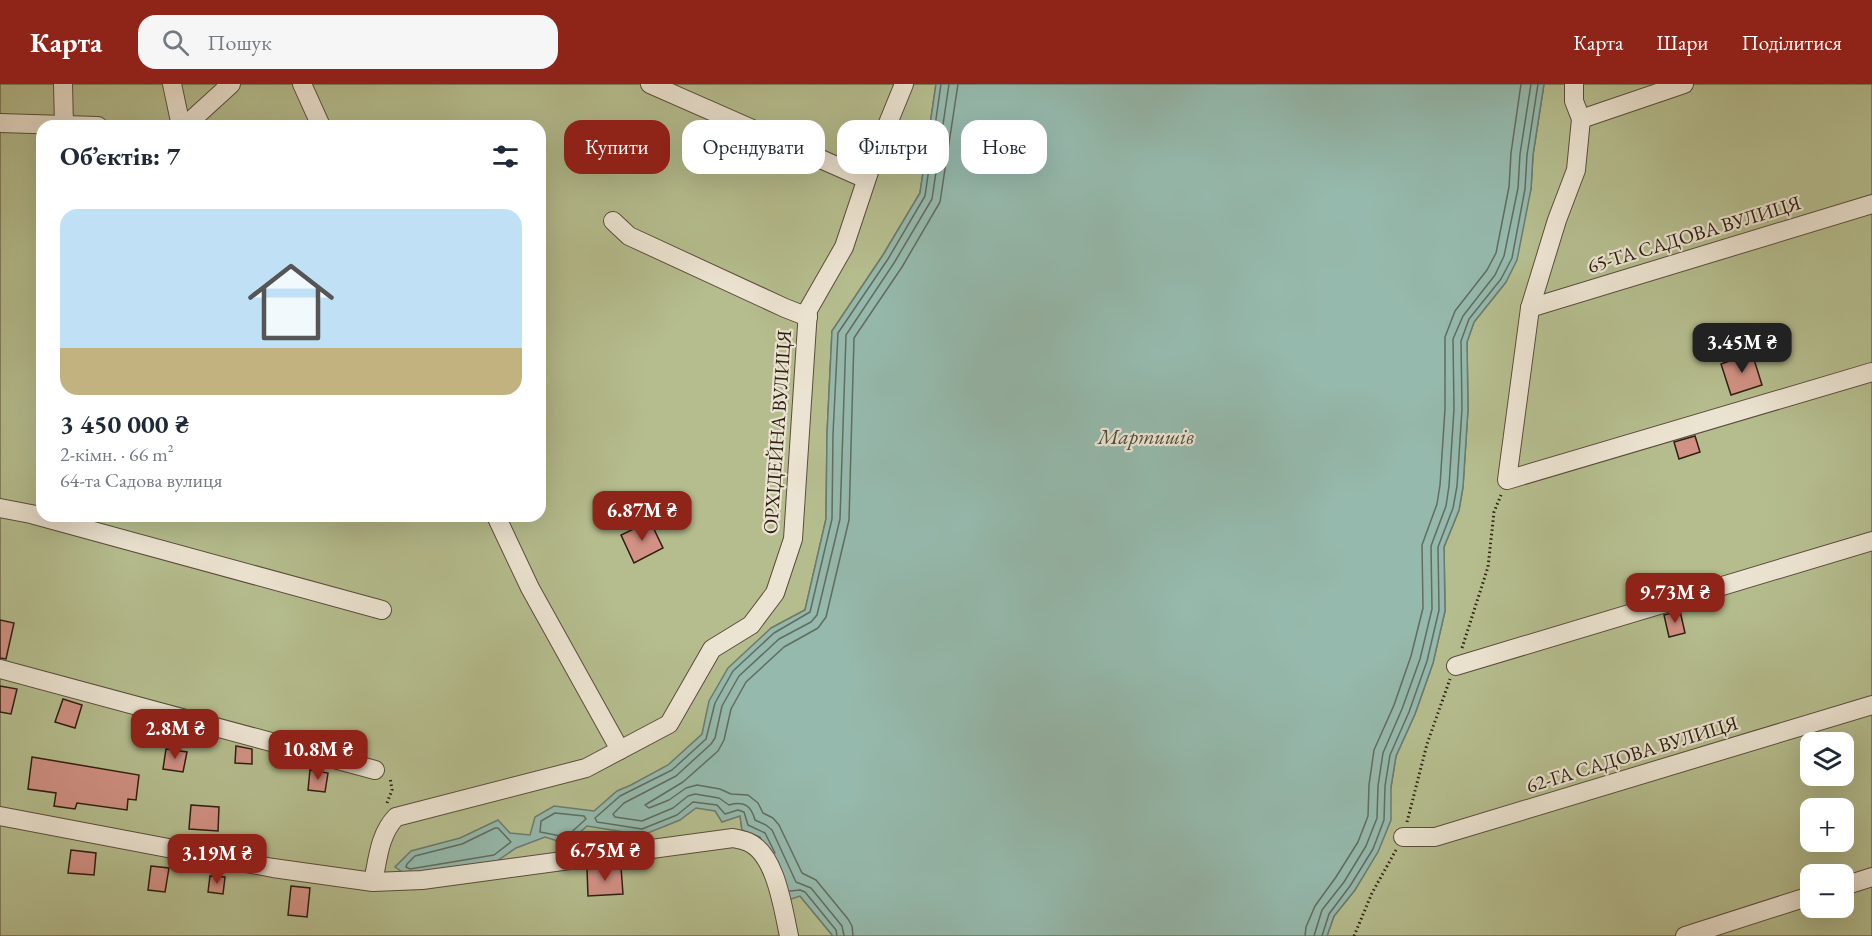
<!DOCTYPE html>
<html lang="uk">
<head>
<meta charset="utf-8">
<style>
  body { margin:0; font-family:"EB Garamond",serif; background:#f6f6f7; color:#1f2937; height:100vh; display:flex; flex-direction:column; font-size:22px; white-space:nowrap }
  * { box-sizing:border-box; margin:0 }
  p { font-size:20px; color:#747a83 }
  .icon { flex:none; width:33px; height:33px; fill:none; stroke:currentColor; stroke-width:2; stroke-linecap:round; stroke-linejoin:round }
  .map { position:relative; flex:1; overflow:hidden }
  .details { position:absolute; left:36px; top:36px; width:510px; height:402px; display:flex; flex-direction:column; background:#fff; border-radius:18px; box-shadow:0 6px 24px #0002 }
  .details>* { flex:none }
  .banner { position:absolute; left:564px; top:36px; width:570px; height:54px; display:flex; gap:12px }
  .controls { position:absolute; left:1800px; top:648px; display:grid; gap:12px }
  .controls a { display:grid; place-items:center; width:54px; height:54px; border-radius:12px; background:#fff; box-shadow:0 6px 24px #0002; font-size:30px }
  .price { position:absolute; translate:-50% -51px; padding:0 14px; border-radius:12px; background:#8f2418; color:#fff; font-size:20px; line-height:39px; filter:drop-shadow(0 2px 3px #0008) }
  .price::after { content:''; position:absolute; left:50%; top:36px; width:18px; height:14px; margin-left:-9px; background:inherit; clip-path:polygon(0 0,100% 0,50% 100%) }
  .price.on { background:#222; color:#fff }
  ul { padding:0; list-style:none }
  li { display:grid; align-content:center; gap:12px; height:318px; padding:0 24px }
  li span { display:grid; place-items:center; height:186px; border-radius:18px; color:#555 }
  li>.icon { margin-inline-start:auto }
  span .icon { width:108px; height:108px; fill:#fffc; stroke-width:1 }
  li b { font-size:26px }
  h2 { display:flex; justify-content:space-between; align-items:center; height:72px; padding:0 24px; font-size:26px }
  .chip { padding:0 21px; border-radius:18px; background:#fff; box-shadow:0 6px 24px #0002; font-size:21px; line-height:54px }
  .chip.on { background:#8f2418; color:#fff }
  header { display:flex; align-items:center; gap:36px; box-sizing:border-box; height:84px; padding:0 30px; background:#8f2418; color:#fff }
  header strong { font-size:28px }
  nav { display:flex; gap:33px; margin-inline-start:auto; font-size:21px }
  .search { width:420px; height:54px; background:#f6f6f7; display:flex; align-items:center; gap:15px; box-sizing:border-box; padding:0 21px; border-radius:18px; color:#747a83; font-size:22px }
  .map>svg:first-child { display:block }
  .green { fill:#b5bd8e; stroke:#726e50; stroke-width:1.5; fill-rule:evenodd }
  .water { fill:#95b9ac; stroke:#6c7b6e; stroke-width:1.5 }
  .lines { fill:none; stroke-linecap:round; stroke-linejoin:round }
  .shore { stroke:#626c5f; stroke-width:1.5 }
  .building { fill:#d19184; stroke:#2e1f12; stroke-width:1.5 }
  .minor-casing { stroke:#5b4d3c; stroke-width:20 }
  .path { stroke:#2e1f12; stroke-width:3; stroke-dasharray:1.5 3; stroke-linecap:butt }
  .minor { stroke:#ece4d2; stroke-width:18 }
  .labels { text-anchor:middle; stroke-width:4.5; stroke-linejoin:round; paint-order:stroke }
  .street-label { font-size:20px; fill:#2e1f12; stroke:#ece4d2 }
  .water-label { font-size:21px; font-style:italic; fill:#4d4d40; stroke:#ece4d2 }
</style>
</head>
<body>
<header>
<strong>Карта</strong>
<div class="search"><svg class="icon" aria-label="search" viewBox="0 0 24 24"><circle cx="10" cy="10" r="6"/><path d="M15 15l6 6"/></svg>Пошук</div>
<nav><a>Карта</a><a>Шари</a><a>Поділитися</a></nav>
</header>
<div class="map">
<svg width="1872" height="852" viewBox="0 0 1872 852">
  <rect width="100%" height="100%" fill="#e2d6ba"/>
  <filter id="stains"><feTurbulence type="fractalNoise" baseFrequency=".00333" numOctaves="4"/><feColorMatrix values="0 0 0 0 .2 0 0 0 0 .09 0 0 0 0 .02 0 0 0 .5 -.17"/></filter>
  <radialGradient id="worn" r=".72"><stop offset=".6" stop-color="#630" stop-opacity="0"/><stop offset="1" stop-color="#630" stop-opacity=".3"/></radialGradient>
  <!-- green -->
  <g class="green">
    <path d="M0 0H936L920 109 883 171 832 247 827 350 826 435 805 526 771 544 740 731 742 746 760 753 783 800 800 812 833 852H0ZM42 42H540V432H42Z"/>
    <path d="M1544 0H1872V852H1327L1334 832 1355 806 1391 703 1396 672 1415 630 1433 579 1445 527 1444 463 1459 426 1463 403 1468 325 1467 258 1474 238 1506 198 1531 105 1533 71ZM1810 658H1844V692H1810ZM1810 724H1844V758H1810ZM1810 790H1844V824H1810Z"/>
  </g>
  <!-- water -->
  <polygon class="water" points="936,0 1544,0 1533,71 1531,105 1517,176 1506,198 1474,238 1467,258 1468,325 1463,403 1459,426 1444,463 1445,527 1433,579 1415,630 1396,672 1391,703 1391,736 1378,768 1355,806 1334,832 1327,852 833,852 800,812 788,816 760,753 742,746 740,732 722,738 715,727 696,724 680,736 643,751 587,742 567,760 545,753 516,764 497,777 408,792 395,783 411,767 460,754 498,736 510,749 530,751 535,733 554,722 594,727 617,707 631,701 668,681 702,650 709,617 728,584 771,544 805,526 826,435 827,350 832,247 883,171 920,109"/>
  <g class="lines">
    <!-- shore -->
    <g class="shore">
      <polygon points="555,729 584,732 586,735 566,753 540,748 541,737"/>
      <polygon points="495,744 498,744 511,758 494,771 410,785 406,783 407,780 415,772 462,760"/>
      <polyline points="775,769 765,749 748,741 744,728 738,726 725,730 717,721 693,718 677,731 642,745 597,738 595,734 620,712 672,686 706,655 715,619 733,587 774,549 810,528 832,435 833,350 838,249 888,175 925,112 941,0"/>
      <polyline points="790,807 800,806 805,808 836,846 837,852"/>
      <path d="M844 852 842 842 811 804 796 798 772 746 766 741 755 736C751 721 744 717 729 721L719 714 695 710 688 712 673 724 642 737 615 733 613 730 624 719 676 692 711 660 715 654 722 622 739 592 779 555 811 538 817 531 840 435 846 251 894 179 932 115 949 0"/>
      <polyline points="853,852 852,842 848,835 816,796 802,789 779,741 773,734 763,729 758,719 748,711 731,710 720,705 697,701 686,704 669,716 649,724 645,721 683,698 718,667 724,656 731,625 746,598 784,563 818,544 826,533 849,436 854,254 902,183 940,118 958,0"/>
      <polyline points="1305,852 1306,843 1315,822 1336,793 1358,758 1368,732 1369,701 1374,666 1394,621 1411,572 1423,524 1422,461 1437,420 1440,401 1445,325 1445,253 1455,227 1487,186 1496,169 1509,103 1511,69 1521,0"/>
      <polyline points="1314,852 1322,826 1344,798 1366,762 1377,734 1378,702 1383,669 1402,625 1420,575 1432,525 1431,462 1446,422 1449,402 1454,325 1453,255 1463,232 1495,191 1504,172 1518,104 1520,70 1531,0"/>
      <polyline points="1322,852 1329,830 1350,802 1373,765 1384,736 1385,702 1390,671 1409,628 1427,577 1439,526 1438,463 1453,424 1457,402 1462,325 1461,257 1469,235 1501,195 1512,174 1525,105 1527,71 1538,0"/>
    </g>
  </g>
  <!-- building -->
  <g class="building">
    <polygon points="1752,269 1762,301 1731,311 1721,280"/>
    <polygon points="1695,352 1700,368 1679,375 1674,358"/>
    <polygon points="650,437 663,464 634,479 621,451"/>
    <polygon points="1680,527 1685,549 1669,553 1664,531"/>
    <polygon points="0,536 14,539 6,575 0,574"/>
    <polygon points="0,602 17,605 11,630 0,628"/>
    <polygon points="63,615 82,621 75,644 55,638"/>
    <polygon points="236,662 252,665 252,680 235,679"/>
    <polygon points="166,665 187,668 183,688 163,685"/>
    <polygon points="32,673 139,691 136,716 128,715 127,726 77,719 75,725 54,722 56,709 28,705"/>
    <polygon points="310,686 328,689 325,708 308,706"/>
    <polygon points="191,721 219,723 218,747 189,745"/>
    <polygon points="71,766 96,769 94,791 68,789"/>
    <polygon points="151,782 169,784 165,808 148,806"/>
    <polygon points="621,783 623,810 588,812 587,785"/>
    <polygon points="210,792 225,793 223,810 208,808"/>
    <polygon points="291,802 310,804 307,833 288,831"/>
  </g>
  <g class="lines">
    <!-- minor casing -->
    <g class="minor-casing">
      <g id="minor">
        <polyline points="63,0 64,42"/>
        <polyline points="172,0 181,42"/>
        <polyline points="302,0 321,42"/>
        <polyline points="650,0 866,95"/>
        <polyline points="1574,0 1574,17 1581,35 1576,86 1557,136 1530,224 1507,396 1872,288"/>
        <polyline points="1581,35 1684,0"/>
        <polyline points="0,39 98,42"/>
        <polyline points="185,42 231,0"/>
        <polyline points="613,137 629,152 785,224 808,233"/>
        <polyline points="1530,224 1872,120"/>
        <polyline points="0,424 31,430 382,526"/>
        <polyline points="496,432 530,504 620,666"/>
        <polyline points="1456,582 1872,457"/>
        <polyline points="0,585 375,686"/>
        <path d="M0 732 273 784 373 798 422 796 733 754C738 755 743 756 748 758 776 770 783 825 789 852"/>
        <polyline points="1403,753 1435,753 1872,621"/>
        <path d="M373 798C378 775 379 751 396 733L586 684 669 640 712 565 751 541 775 509 793 455 808 226 844 163 873 76 904 0"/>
        <polyline points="1844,802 1872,793"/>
        <polyline points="1685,852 1810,812"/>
      </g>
    </g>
    <!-- path -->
    <g class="path">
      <polyline points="1462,564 1488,483 1494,428 1501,411"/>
      <polyline points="387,719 392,706 390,693"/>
      <polyline points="1407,738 1427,660 1450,595"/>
      <polyline points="1354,852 1372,809 1396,766"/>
    </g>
    <!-- minor -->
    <use href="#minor" class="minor"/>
  </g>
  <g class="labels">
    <!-- street labels -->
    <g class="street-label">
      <text transform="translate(1694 150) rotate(-17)" y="7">65-ТА САДОВА ВУЛИЦЯ</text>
      <text transform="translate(777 348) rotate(-86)" y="7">ОРХІДЕЙНА ВУЛИЦЯ</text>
      <text transform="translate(1632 670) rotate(-17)" y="7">62-ГА САДОВА ВУЛИЦЯ</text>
    </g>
    <!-- water labels -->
    <g class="water-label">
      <text x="1146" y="360">Мартишів</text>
    </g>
  </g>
  <rect width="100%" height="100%" filter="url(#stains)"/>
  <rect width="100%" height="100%" fill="url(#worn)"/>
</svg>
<div class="controls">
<a><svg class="icon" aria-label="layers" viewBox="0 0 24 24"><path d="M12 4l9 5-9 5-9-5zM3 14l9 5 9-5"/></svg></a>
<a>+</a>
<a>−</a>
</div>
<b class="price on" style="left:1742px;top:290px">3.45M ₴</b>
<b class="price" style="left:642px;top:458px">6.87M ₴</b>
<b class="price" style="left:1675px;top:540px">9.73M ₴</b>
<b class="price" style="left:175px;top:676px">2.8M ₴</b>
<b class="price" style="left:318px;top:697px">10.8M ₴</b>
<b class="price" style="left:605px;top:798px">6.75M ₴</b>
<b class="price" style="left:217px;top:801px">3.19M ₴</b>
<div class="banner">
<a class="chip on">Купити</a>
<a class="chip">Орендувати</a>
<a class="chip">Фільтри</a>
<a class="chip">Нове</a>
</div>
<section class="details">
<h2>Об’єктів: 7<svg class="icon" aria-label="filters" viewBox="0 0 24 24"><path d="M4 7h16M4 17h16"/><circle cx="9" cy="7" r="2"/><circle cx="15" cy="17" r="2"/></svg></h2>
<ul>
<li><span style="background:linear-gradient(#bfe0f5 75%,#c2b280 0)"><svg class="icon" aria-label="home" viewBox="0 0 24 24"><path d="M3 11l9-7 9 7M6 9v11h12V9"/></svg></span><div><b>3 450 000 ₴</b><p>2-кімн. · 66 m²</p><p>64-та Садова вулиця</p></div></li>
</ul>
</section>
</div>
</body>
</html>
